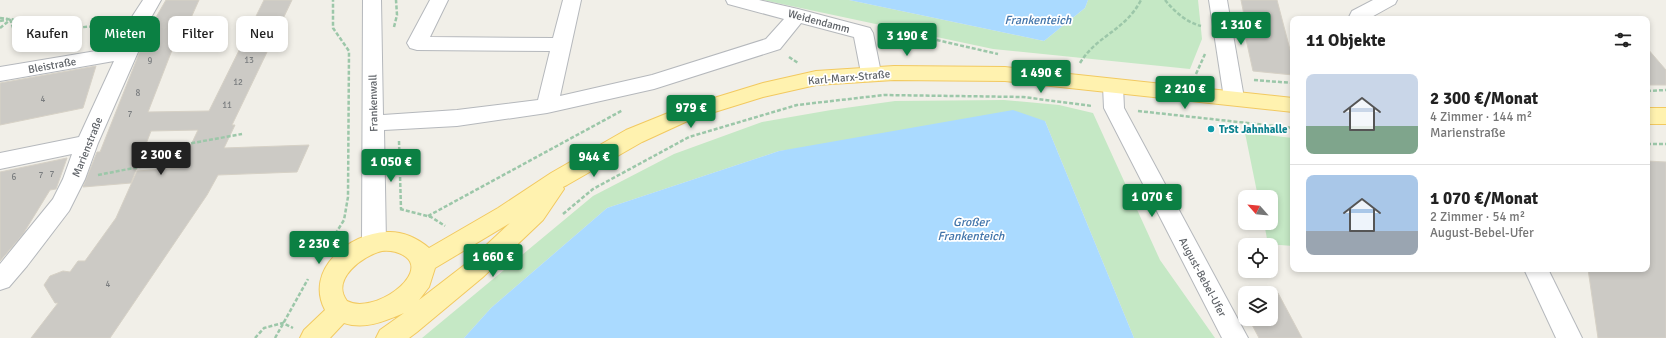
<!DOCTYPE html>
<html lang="de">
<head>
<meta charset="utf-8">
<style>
  body { margin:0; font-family:Signika,sans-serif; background:#f6f6f6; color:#222; height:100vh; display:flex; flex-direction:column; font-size:15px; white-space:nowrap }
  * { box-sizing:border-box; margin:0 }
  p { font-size:13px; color:#767676 }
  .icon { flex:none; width:22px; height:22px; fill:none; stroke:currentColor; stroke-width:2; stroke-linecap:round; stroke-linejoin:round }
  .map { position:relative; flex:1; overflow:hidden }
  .drawer { position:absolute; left:1290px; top:16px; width:360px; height:256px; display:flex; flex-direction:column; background:#fff; border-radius:8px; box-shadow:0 2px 6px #0003 }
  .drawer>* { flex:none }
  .hud { position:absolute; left:12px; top:16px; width:380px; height:36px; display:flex; gap:8px }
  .needle { width:26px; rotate:297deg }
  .controls { position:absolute; left:1238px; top:190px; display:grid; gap:8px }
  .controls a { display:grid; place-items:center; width:40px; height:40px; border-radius:8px; background:#fff; box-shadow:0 2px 6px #0003; font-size:20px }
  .price { position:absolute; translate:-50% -34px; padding:0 9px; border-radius:4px; background:#0b8043; color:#fff; font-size:13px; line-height:26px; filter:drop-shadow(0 1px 2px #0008) }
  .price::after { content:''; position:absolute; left:50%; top:24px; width:12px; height:9px; margin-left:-6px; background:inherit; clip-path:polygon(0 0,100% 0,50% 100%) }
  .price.on { background:#222; color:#fff }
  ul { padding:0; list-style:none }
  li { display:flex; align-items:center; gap:12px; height:100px; padding:0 16px }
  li+li { border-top:1px solid #e0e0e0 }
  li span { display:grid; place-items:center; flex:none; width:112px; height:80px; border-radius:8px; color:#555 }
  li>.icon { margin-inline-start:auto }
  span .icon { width:48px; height:48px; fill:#fffc; stroke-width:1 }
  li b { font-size:17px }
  h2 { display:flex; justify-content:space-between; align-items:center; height:48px; padding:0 16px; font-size:17px }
  .tag { padding:0 14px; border-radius:8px; background:#fff; box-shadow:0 2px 6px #0003; font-size:14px; line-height:36px }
  .tag.on { background:#0b8043; color:#fff }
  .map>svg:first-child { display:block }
  .green { fill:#c5e8c5 }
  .water { fill:#aadaff }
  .building { fill:#cccac5; stroke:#d6d1c6 }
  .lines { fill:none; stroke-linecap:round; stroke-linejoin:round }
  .minor-casing { stroke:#b5b8bc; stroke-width:2 }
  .major-casing { stroke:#f2c960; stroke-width:2 }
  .path { stroke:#9cc7a9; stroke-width:2.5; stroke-dasharray:4 2; stroke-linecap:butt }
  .minor { fill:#fff; fill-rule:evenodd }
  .major { fill:#fff2af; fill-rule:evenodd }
  .culture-dot { fill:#0f9aa8; stroke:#fff; stroke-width:1.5 }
  .labels { text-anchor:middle; stroke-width:3.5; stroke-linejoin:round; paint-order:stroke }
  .number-label { font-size:9px; fill:#7a7d7f }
  .street-label { font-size:11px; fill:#5f6368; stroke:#fff }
  .culture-label { font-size:11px; font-weight:bold; fill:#0d838f; stroke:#fff; text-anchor:start }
  .water-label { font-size:12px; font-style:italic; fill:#4174aa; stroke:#fff }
</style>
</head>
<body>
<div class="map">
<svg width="1666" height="338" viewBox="0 0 1666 338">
  <rect width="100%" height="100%" fill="#f1efe8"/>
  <!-- green -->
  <g class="green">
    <polygon points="763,0 849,0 1044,41 1085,8 1088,0 1198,0 1202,39 1190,69 993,49"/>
    <polygon points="1004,100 1059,105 1093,113 1160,260 1215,338 1134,338 1045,121 779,151 607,208 491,308 464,338 422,338 593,196 674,154 762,122 831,110 895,101"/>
    <polygon points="1245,133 1293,138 1293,246 1268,244 1264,223 1271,223 1271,197 1258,197"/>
  </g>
  <!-- water -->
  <g class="water">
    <polygon points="849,0 1088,0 1085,8 1044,41"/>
    <polygon points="1013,110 1045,121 1134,338 464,338 491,308 607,208 779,151"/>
  </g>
  <!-- building -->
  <g class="building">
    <polygon points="166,0 199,0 186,29 184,31 179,32 148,112 209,111 264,0 292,0 232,125 235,125 224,148 309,145 297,172 218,175 207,195 110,338 31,338 58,303 55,303 44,285 50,276 63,271 70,272 78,261 85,261 116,218 137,171 180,168 198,130 151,131 131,183 83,187 97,152 100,152 148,31"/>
    <polygon points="1241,0 1277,0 1293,61 1293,75 1253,71 1244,30 1247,30"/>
    <polygon points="1647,48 1666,70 1666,85 1647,85"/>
    <polygon points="96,66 83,108 0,125 0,83"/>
    <polygon points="67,158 56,189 50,190 23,234 0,261 0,172"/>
    <polygon points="1647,161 1666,162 1666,338 1598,338 1588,269 1647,269"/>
    <polygon points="1278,293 1302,338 1259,338 1249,319 1271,319 1271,294"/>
  </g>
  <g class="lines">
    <!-- minor casing -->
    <g class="minor-casing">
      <g id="minor">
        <polygon points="143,0 161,0 148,23 138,52 98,143 85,179 69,211 27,266 9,287 0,290 0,264 53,199 63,179 72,154 0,169 0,153 79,137 114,61 0,81 0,67 120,47 128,23"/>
        <polygon points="363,0 381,0 383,115 457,110 538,100 550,51 417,50 410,48 407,43 430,0 448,0 430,37 553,38 563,0 581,0 560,96 652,75 766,39 784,19 728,4 726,0 759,0 798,9 870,28 873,33 881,73 878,78 871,80 864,78 861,73 854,37 801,23 780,49 654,89 547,113 457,126 384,130 386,243 382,250 374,253 366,250 362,243"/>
        <polygon points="1209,0 1227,0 1244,98 1241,103 1234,105 1227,103 1224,98"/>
        <polygon points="1373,0 1397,0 1395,4 1368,19 1348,19 1352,11"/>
        <polygon points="1113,79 1120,81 1123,86 1124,108 1248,338 1222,338 1104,108 1103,86 1106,81"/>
        <polygon points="1524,269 1548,269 1582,338 1556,338"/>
      </g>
    </g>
    <!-- major casing -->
    <g class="major-casing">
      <g id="major">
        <path d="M894 66 1005 67 1293 98V112L1005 81 894 80 816 85 763 97 692 119 642 142 567 185 563 187 564 189 543 220 483 277 417 332 409 338H376L380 330 404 313C385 321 365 330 344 323L330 338H300L304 330 325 310C304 270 349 233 387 232 402 231 418 238 429 248L498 208 551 173 626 130 678 109 763 83 816 71ZM510 223 467 263 419 300 429 287 435 268ZM382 251C390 250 400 252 406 257 429 275 373 315 347 301 330 279 364 255 382 251Z"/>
        <rect x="1647" y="108" width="19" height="16"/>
      </g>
    </g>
    <!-- path -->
    <g class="path">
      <path d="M1165 0C1175 12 1186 22 1201 26"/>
      <polyline points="0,18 8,19"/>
      <polyline points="10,19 21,51"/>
      <polyline points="0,21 10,19 70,28 115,25"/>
      <polyline points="394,27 397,15 396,0"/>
      <polyline points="0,28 10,20"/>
      <polyline points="884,28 998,54"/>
      <polyline points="789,57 798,63"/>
      <path d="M1080 63C1097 35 1125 31 1141 0"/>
      <polyline points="1196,74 1205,54"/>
      <polyline points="1254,80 1293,83"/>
      <polyline points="1647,91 1666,90"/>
      <polyline points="1138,111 1293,128"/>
      <polyline points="399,141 401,209"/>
      <polyline points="1647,144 1666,144"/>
      <polyline points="98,175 149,165 165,148 242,134"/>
      <polyline points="400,209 431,217 445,226"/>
      <polyline points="563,214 593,189 689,137 797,105 884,95 1023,97 1092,106"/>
      <polyline points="428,216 623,110"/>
      <polyline points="329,244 344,220 348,197 349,51 333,28 333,0"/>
      <polyline points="255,338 264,328 283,323 293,328"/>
      <polyline points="275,338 308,279"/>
    </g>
    <!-- minor -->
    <use href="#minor" class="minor"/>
    <!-- major -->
    <use href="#major" class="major"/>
  </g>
  <!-- markers -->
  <circle class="culture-dot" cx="1211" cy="129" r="4"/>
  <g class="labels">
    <!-- number labels -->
    <g class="number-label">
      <text x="249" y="63">13</text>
      <text x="150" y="64">9</text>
      <text x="238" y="85">12</text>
      <text x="138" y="96">8</text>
      <text x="43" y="102">4</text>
      <text x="227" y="108">11</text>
      <text x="130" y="117">7</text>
      <text x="52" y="177">7</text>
      <text x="41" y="178">7</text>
      <text x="14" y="180">6</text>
      <text x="108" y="287">4</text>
    </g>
    <!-- street labels -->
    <g class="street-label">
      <text transform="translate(819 21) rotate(15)" y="4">Weidendamm</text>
      <text transform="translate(52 65) rotate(-10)" y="4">Bleistraße</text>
      <text transform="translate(849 77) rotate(-5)" y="4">Karl-Marx-Straße</text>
      <text transform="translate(373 103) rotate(-91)" y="4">Frankenwall</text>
      <text transform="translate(87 147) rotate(-68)" y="4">Marienstraße</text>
      <text transform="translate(1203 277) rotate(62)" y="4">August-Bebel-Ufer</text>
    </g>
    <!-- culture labels -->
    <g class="culture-label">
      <text x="1219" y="133">TrSt Jahnhalle</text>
    </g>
    <!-- water labels -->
    <g class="water-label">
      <text x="1038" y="24">Frankenteich</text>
      <text x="971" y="226">Großer<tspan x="971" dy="14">Frankenteich</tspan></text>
    </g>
  </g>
</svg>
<div class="controls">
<a><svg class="needle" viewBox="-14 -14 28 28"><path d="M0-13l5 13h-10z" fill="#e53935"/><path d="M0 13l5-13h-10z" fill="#767676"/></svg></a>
<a><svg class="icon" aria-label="locate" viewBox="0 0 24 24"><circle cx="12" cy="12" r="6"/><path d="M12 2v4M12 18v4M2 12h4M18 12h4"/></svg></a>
<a><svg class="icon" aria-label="layers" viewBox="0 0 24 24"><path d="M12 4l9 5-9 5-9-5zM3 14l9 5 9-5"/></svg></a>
</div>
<b class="price" style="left:1241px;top:46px">1 310 €</b>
<b class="price" style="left:907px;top:57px">3 190 €</b>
<b class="price" style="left:1041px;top:94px">1 490 €</b>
<b class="price" style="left:1185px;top:110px">2 210 €</b>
<b class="price" style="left:691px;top:129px">979 €</b>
<b class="price on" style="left:161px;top:176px">2 300 €</b>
<b class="price" style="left:594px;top:178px">944 €</b>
<b class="price" style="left:391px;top:183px">1 050 €</b>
<b class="price" style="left:1152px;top:218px">1 070 €</b>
<b class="price" style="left:319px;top:265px">2 230 €</b>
<b class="price" style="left:493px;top:278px">1 660 €</b>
<div class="hud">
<a class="tag">Kaufen</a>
<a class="tag on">Mieten</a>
<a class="tag">Filter</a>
<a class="tag">Neu</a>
</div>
<section class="drawer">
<h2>11 Objekte<svg class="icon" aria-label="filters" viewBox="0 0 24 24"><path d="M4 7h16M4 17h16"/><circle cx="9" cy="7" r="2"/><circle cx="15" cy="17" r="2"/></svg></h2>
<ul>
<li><span style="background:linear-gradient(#c9d6e8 65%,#7fa58c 0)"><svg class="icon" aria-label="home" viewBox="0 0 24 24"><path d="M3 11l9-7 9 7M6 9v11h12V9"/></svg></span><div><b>2 300 €/Monat</b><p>4 Zimmer · 144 m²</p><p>Marienstraße</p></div></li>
<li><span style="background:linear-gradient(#a9c7e8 70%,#9aa5b1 0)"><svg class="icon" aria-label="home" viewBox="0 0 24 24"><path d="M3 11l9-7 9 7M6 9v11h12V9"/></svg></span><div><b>1 070 €/Monat</b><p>2 Zimmer · 54 m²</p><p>August-Bebel-Ufer</p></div></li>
</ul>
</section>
</div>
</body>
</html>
